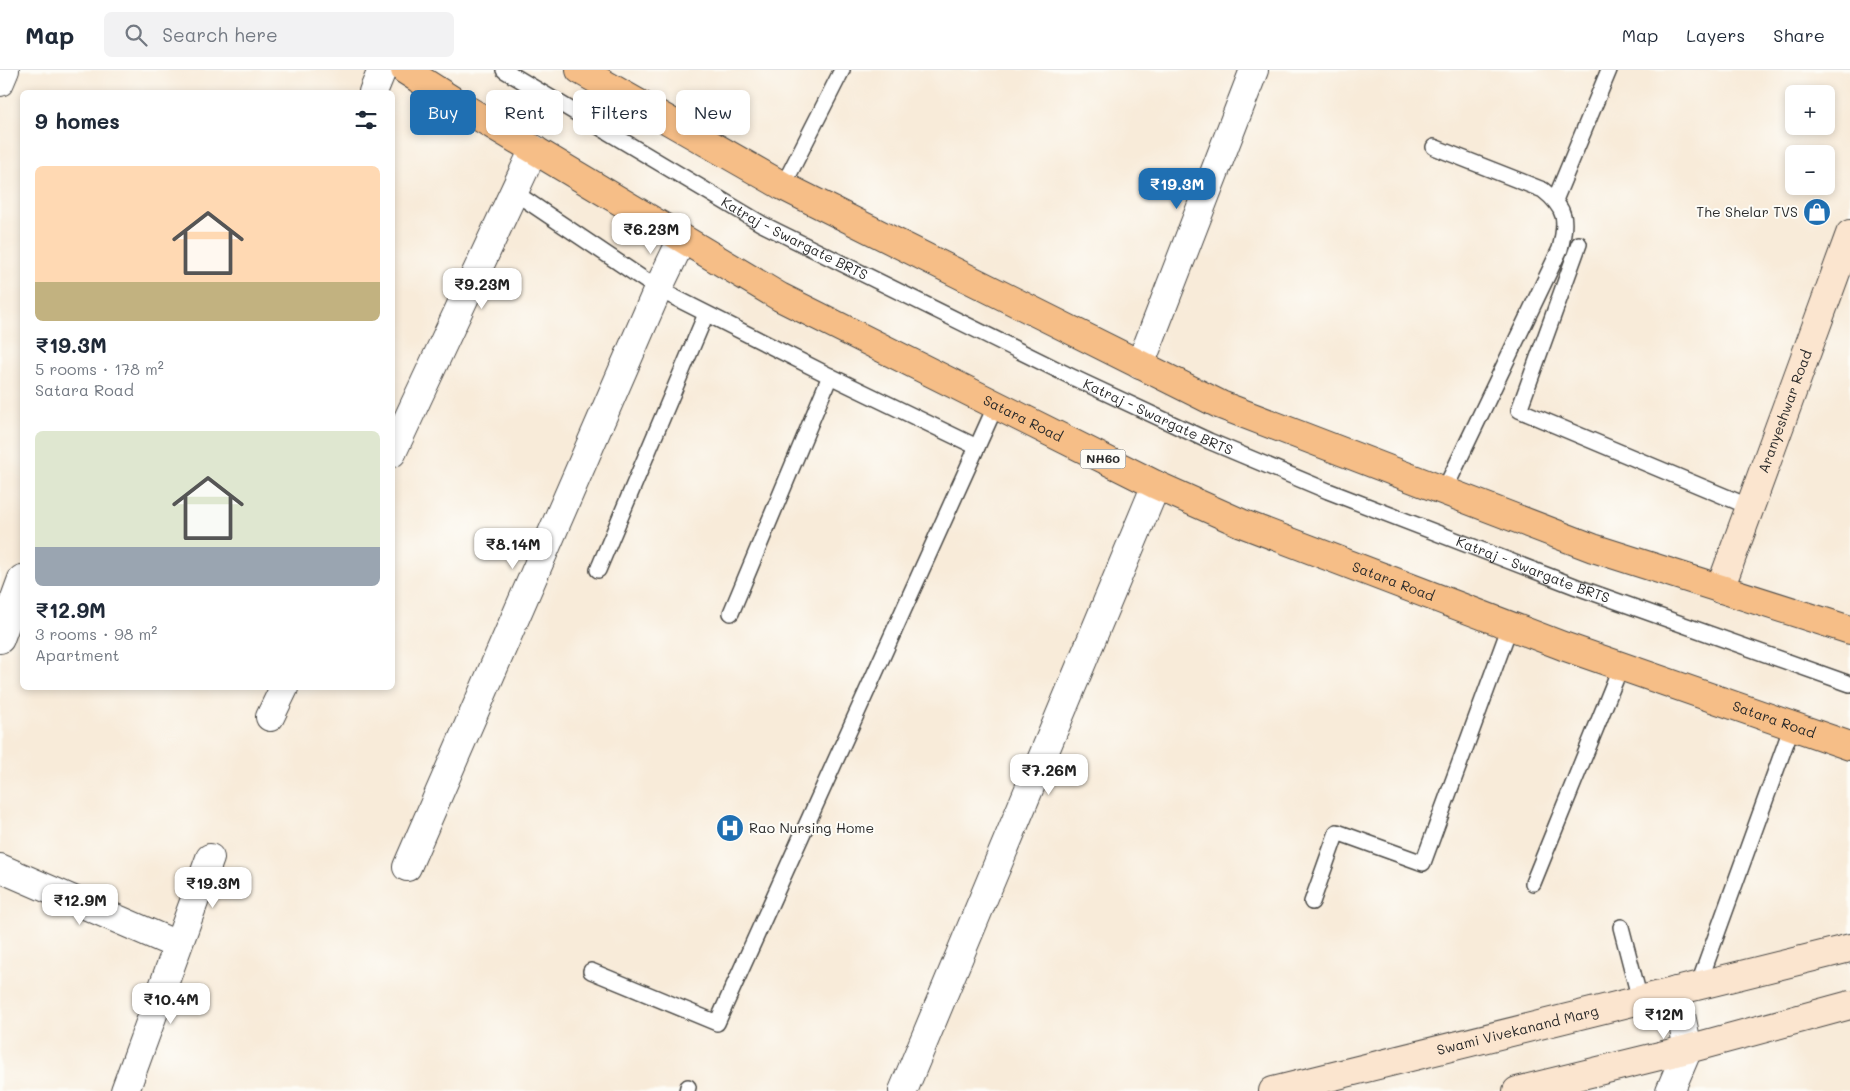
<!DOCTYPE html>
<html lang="en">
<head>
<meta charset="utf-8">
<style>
  body { margin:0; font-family:Mali,sans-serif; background:#f2f2f3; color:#1f2937; height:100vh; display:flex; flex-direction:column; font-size:19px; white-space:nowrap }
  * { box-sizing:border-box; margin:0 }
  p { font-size:16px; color:#747a83 }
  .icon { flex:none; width:28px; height:28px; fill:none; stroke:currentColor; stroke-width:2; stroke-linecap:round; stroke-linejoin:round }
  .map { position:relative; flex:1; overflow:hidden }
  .drawer { position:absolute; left:20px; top:20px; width:375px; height:600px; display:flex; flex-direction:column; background:#fff; border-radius:8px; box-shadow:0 2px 8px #0003 }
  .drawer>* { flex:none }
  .guide { position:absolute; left:410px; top:20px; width:475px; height:45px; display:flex; gap:10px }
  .buttons { position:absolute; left:1785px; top:15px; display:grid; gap:10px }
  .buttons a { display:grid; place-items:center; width:50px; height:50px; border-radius:8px; background:#fff; box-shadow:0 2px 8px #0003; font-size:25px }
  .price { position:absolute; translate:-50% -42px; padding:0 11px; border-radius:10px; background:#fff; color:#222; font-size:16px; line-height:32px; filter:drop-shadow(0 1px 2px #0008) }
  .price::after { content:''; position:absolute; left:50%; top:30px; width:15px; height:11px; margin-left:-8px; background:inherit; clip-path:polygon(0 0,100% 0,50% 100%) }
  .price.selected { background:#1f6fb2; color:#fff }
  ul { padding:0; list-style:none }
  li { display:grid; align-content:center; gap:10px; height:265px; padding:0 15px }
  li span { display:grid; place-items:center; height:155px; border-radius:8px; color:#555 }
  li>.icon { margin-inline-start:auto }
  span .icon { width:90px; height:90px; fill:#fffc; stroke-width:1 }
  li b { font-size:21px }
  h2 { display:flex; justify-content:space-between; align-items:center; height:60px; padding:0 15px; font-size:21px }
  .pill { padding:0 18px; border-radius:8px; background:#fff; box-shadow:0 2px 8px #0003; font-size:18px; line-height:45px }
  .pill.selected { background:#1f6fb2; color:#fff }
  header { display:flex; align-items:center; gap:30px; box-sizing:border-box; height:70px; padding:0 25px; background:#fff; border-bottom:1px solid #e0e1e3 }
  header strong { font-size:24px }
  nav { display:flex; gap:28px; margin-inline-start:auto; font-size:18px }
  .search { width:350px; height:45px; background:#f2f2f3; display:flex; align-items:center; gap:12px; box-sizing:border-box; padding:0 18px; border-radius:8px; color:#747a83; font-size:19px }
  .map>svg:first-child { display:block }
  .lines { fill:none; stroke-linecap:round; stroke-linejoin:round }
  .lane-casing { stroke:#4a4845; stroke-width:18 }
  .street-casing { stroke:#4a4845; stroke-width:30 }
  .secondary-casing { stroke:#4a4845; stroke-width:30 }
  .highway-casing { stroke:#4a4845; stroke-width:30 }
  .lane { stroke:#fff; stroke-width:15 }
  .street { stroke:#fff; stroke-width:28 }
  .secondary { stroke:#fbe5cf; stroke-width:28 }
  .highway { stroke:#f6be87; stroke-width:28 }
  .labels { text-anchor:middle; stroke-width:4; stroke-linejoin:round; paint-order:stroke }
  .shield { fill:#fdfcf7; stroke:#6a6a68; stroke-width:1 }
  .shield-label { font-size:12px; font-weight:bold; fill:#2b2b2b }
  .poi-label { font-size:14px; fill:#2b2b2b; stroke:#fdfcf7; text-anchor:end }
  .street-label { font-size:14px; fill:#2b2b2b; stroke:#fdfcf7 }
</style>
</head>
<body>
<header>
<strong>Map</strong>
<div class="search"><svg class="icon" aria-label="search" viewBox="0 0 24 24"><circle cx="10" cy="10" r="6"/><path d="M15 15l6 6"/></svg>Search here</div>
<nav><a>Map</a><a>Layers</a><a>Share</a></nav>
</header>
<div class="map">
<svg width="1850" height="1021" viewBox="0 0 1850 1021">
  <rect width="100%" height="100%" fill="#fdfcf7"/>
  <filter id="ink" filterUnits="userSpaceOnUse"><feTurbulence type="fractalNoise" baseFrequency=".02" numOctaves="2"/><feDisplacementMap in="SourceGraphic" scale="10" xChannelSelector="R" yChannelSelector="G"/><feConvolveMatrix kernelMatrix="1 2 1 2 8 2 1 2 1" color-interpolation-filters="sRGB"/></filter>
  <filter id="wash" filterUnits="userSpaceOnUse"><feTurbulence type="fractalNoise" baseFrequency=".0096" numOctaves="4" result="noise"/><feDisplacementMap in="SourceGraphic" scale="20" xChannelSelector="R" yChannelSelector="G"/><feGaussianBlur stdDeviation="1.12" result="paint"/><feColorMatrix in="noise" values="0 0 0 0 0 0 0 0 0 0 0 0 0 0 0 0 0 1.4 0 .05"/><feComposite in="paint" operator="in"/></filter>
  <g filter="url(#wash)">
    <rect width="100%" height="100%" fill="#f8ebd9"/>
  </g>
  <g filter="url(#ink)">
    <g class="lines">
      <!-- lane casing -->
      <g class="lane-casing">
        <g id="lane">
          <path id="s1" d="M504 0 762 154 1072 307 1209 371 1328 421 1577 517 1850 614"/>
          <path d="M1434 77 1543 120C1567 139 1567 151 1560 179L1444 421"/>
          <polyline points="783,116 842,0"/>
          <polyline points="514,122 658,219 830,306 977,377"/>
          <polyline points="1555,130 1609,0"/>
          <polyline points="1579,174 1519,340 1750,437"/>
          <polyline points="598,500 706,244"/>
          <polyline points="731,543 830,306"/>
          <polyline points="1533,813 1621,596"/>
          <polyline points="1312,832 1337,762 1423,793 1510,556"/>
          <polyline points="1621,857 1640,930"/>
          <polyline points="591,901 717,953 996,335"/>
          <polyline points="1698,916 1792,656"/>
          <polyline points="687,1021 688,1017"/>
        </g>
      </g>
      <!-- street casing -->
      <g class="street-casing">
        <g id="street">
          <polyline points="0,12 5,0"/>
          <polyline points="373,22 382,0"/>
          <polyline points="1140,295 1254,0"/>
          <polyline points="392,383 534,79"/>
          <polyline points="0,569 22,509"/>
          <polyline points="270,647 284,618"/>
          <polyline points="407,797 658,219 682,169"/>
          <polyline points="0,798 177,875"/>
          <polyline points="125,1021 210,788"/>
          <polyline points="903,1021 1156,415"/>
          <polyline points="1670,1021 1688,979 1676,921"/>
        </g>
      </g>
      <!-- secondary casing -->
      <g class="secondary-casing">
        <g id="secondary">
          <path id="s2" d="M1720 519 1850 164"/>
          <path id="s3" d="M1273 1021 1850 878"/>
          <polyline points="1517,1021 1688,979 1850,935"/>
        </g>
      </g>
      <!-- highway casing -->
      <g class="highway-casing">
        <g id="highway">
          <path id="s4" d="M405 0 466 39 780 227 1156 415 1241 453 1563 576 1850 676"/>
          <polyline points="580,0 783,116 1221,335 1593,478 1850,560"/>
        </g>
      </g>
      <!-- lane -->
      <use href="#lane" class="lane"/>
      <!-- street -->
      <use href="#street" class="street"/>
      <!-- secondary -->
      <use href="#secondary" class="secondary"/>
      <!-- highway -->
      <use href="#highway" class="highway"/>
    </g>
  </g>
  <!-- icons -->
  <defs>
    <g id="shop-disc" transform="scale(1.4375)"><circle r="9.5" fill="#1f6fb2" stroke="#fdfcf7"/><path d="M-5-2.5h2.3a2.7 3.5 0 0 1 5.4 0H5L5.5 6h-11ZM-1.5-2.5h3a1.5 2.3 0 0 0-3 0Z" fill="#fff"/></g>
    <g id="hospital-disc" transform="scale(1.4375)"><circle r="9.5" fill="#1f6fb2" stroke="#fdfcf7"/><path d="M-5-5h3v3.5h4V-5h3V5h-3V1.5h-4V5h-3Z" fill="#fff"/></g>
  </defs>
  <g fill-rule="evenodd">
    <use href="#shop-disc" x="1817" y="142"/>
    <use href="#hospital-disc" x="730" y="758"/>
  </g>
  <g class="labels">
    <!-- shield labels -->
    <rect class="shield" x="1080.5" y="379.5" width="45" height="19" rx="4"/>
    <g class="shield-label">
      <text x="1103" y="393">NH60</text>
    </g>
    <!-- poi labels -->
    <g class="poi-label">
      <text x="1798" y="147">The Shelar TVS</text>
      <text x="749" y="763" text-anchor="start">Rao Nursing Home</text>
    </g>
    <!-- street labels -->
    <g class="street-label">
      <text dy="5" stroke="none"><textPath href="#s1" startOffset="336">Katraj - Swargate BRTS</textPath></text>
      <text dy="5" stroke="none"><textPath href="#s2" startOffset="189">Aranyeshwar Road</textPath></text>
      <text dy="5" stroke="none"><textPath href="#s1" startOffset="741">Katraj - Swargate BRTS</textPath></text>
      <text dy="5" stroke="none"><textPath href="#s4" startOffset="710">Satara Road</textPath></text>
      <text dy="5" stroke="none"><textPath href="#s1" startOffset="1146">Katraj - Swargate BRTS</textPath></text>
      <text dy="5" stroke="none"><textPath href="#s4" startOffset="1115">Satara Road</textPath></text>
      <text dy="5" stroke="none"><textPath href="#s4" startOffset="1520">Satara Road</textPath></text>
      <text dy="5" stroke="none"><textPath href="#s3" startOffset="252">Swami Vivekanand Marg</textPath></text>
    </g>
  </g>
</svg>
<div class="buttons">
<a>+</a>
<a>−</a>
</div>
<b class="price selected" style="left:1177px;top:140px">₹19.3M</b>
<b class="price" style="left:651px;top:185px">₹6.23M</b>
<b class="price" style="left:482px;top:240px">₹9.23M</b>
<b class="price" style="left:513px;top:500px">₹8.14M</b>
<b class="price" style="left:1049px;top:726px">₹7.26M</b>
<b class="price" style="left:213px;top:839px">₹19.3M</b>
<b class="price" style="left:80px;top:856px">₹12.9M</b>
<b class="price" style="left:171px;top:955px">₹10.4M</b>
<b class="price" style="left:1664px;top:970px">₹12M</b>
<div class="guide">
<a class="pill selected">Buy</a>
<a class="pill">Rent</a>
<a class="pill">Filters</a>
<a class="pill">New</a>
</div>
<section class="drawer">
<h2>9 homes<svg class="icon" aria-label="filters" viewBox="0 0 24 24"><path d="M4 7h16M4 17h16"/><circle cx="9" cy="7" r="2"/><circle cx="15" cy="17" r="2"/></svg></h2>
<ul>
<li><span style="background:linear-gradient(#ffd9b3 75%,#c2b280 0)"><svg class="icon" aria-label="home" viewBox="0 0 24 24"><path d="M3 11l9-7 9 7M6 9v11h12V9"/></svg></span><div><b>₹19.3M</b><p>5 rooms · 178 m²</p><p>Satara Road</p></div></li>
<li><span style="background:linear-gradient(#dfe7d0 75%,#9aa5b1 0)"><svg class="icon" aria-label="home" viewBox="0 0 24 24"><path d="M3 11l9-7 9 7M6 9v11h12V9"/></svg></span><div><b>₹12.9M</b><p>3 rooms · 98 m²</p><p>Apartment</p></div></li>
</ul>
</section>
</div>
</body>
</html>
